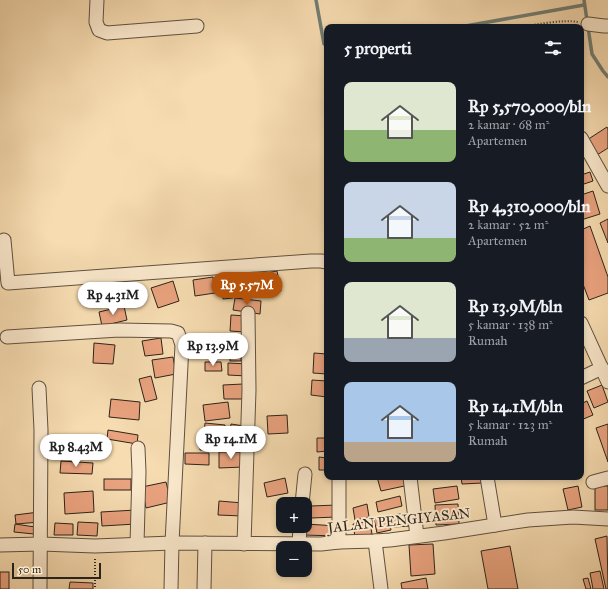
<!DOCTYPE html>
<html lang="id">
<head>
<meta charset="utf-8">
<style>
  body { margin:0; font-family:"IM FELL Great Primer",serif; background:#20242c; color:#f1f3f6; height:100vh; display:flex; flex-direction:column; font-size:15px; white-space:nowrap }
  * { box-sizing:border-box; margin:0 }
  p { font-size:13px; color:#9ea1a6 }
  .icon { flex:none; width:22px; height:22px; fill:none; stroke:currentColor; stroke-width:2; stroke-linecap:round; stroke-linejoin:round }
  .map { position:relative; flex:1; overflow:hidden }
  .details { position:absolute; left:324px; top:24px; width:260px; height:456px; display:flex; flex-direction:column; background:#171b24; border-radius:8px; box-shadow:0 2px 6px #0003 }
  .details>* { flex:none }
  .tools { position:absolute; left:276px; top:497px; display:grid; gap:8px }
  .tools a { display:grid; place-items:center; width:36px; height:36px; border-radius:8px; background:#171b24; box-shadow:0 2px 6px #0003; font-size:20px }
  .scale { position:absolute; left:12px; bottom:10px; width:89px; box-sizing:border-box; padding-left:4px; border:2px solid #2c231a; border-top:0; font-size:11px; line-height:14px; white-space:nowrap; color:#2c231a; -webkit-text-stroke:3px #fae8cc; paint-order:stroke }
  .price { position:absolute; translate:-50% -34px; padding:0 9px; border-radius:14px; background:#fff; color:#222; font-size:13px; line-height:26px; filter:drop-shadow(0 1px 2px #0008) }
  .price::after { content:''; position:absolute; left:50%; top:24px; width:12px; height:9px; margin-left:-6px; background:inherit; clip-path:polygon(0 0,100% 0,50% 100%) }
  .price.current { background:#b45309; color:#fff }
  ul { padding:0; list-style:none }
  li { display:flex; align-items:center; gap:12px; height:100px; padding:0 20px }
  li span { display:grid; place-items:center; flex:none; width:112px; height:80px; border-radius:8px; color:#555 }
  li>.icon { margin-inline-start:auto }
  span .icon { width:48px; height:48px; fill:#fffc; stroke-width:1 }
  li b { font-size:17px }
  h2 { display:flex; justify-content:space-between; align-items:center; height:48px; padding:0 20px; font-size:17px }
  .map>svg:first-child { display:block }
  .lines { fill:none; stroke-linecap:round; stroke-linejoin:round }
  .stream { stroke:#717e76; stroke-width:3.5 }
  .building { fill:#eaa37f; stroke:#2c231a }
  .street-casing { stroke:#5f5140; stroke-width:15 }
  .path { stroke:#2c231a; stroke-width:2; stroke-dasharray:1 2; stroke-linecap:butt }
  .street { stroke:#fae8cc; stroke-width:13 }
  .labels { text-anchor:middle; stroke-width:4; stroke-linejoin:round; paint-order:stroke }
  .street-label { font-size:14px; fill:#2c231a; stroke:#fae8cc }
</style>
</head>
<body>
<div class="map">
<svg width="608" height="589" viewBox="0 0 608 589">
  <rect width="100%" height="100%" fill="#f7dcb1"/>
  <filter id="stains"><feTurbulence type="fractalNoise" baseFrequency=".005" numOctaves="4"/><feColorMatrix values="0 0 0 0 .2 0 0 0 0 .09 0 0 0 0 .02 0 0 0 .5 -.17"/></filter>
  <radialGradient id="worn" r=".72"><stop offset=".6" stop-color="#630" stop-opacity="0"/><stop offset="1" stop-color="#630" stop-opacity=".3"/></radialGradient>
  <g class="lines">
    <!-- stream -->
    <g class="stream">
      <polyline points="316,0 324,44 327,43"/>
      <polyline points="584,0 592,54 603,71 608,77"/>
      <polyline points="460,27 584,5"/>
    </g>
  </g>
  <!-- building -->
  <g class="building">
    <polygon points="607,127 608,129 608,148 597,155 587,140"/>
    <polygon points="590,172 593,181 581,185 581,175"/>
    <polygon points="593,191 600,214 581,220 581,195"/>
    <polygon points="608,219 608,243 600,223"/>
    <polygon points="590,226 608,277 608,293 589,300 581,279 581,230"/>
    <polygon points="244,271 246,294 236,295 233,272"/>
    <polygon points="277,271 281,291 270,293 266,273"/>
    <polygon points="230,273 233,298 223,299 221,274"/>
    <polygon points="213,277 215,293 195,296 193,280"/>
    <polygon points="173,281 179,301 158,308 151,288"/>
    <polygon points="235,298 261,301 260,314 233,310"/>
    <polygon points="124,306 127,320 102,326 99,312"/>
    <polygon points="231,315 246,316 245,332 230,331"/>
    <polygon points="161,338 163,354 145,356 142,341"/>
    <polygon points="225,340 225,353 213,354 212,341"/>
    <polygon points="94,343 115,345 113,364 93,363"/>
    <rect x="230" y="344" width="11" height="17"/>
    <polygon points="314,353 327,354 327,374 313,373"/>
    <polygon points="173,357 176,374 155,378 152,360"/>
    <polygon points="205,362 221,362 222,371 205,371"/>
    <polygon points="228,363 248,364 247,376 228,375"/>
    <polygon points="151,376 157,399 145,402 139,379"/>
    <polygon points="312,380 327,381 327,397 311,395"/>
    <polygon points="243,384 243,399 224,399 223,385"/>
    <polygon points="602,385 608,402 594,408 587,391"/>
    <polygon points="111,399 140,402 139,420 109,417"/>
    <polygon points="587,401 593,415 581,420 581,404"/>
    <polygon points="228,402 230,418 205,421 203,405"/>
    <polygon points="287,415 288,433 268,434 267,416"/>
    <polygon points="205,423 225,425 224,436 204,434"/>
    <polygon points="231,424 244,426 242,439 229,437"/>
    <polygon points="608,424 608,462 596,428"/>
    <polygon points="108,430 138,435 137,444 107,439"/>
    <polygon points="200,438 222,438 221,450 200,450"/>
    <polygon points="317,438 327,438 327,451 317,452"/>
    <polygon points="219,452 243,452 244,467 219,468"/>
    <polygon points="185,453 209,453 209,465 185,464"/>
    <polygon points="319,457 327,458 327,470 319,470"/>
    <polygon points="61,461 93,463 92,474 60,473"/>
    <polygon points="377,477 408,477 409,485 381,491"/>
    <polygon points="461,477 481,477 482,483 462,484"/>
    <polygon points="285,478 288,493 267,497 264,483"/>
    <rect x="104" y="479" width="27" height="11"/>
    <polygon points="166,482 171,502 146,508 142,487"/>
    <polygon points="457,486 459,499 435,503 433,489"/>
    <polygon points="578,486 582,507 568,510 563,489"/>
    <rect x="595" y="486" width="13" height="24"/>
    <polygon points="93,491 94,512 65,514 64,493"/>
    <polygon points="400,496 402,506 378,512 376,502"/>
    <polygon points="219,501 243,503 242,516 218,515"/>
    <polygon points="367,504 369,517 355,520 353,508"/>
    <polygon points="458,504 459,524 436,525 435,505"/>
    <polygon points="337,505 337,517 311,518 311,506"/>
    <polygon points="136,510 136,524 102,526 101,512"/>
    <polygon points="39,512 40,522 16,524 15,515"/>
    <polygon points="408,513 410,526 394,527 392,515"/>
    <polygon points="388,516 391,530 377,533 374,519"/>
    <polygon points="370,521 372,534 355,537 353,524"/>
    <polygon points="78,522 98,523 97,536 77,535"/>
    <polygon points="55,523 73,524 73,535 54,535"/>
    <polygon points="15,524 35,527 34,534 14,532"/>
    <polygon points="305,524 338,526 337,536 304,535"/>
    <polygon points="607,536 608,589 606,589 595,539"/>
    <polygon points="433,544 435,574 411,576 409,545"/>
    <polygon points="510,546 518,589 488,589 481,551"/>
    <polygon points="600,571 604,589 593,589 590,573"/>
    <rect x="0" y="572" width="9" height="17"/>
    <polygon points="426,578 428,589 402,589 401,583"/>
    <polygon points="588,578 591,589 586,589 583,579"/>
    <polygon points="70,582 93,583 93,589 69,589"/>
  </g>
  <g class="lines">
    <!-- street casing -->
    <g class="street-casing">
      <g id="street">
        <polyline points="97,0 96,22 99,30 107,33 197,26"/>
        <polyline points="588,24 604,26 608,26"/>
        <polyline points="581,138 608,186"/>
        <polyline points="4,240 8,283 311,261 321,261 327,262"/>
        <polyline points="581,323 608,382"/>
        <polyline points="7,337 119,330 171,331 178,333 182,345 172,543 171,589"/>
        <polyline points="581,378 602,368"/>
        <polyline points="39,388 41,430 40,589"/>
        <polyline points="410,477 417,536"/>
        <polyline points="487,477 495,525"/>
        <polyline points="593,482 608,478"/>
        <polyline points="302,504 305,474"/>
        <polyline points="375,541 381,589"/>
        <polyline points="339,542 339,477"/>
        <polyline points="137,544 139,472 138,448"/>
        <polyline points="244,544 249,390 248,313"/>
        <polyline points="299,544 300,526"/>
        <polyline points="0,545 41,544 95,546 172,543 321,544 339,542 375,541 390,540 444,533 495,525 528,520 573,517 608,519"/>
        <polyline points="204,589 205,543"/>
      </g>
    </g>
    <!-- path -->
    <g class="path">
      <path d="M520 27C534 25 564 19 578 22"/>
      <polyline points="95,559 95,589"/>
    </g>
    <!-- street -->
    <use href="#street" class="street"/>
  </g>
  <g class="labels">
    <!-- street labels -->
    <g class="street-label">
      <text transform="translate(399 520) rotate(-6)" y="5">JALAN PENGIYASAN</text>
    </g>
  </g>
  <rect width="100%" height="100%" filter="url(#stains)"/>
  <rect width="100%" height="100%" fill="url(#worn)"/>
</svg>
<div class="tools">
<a>+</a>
<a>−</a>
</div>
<div class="scale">50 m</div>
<b class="price current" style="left:247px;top:306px">Rp 5.57M</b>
<b class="price" style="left:113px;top:316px">Rp 4.31M</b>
<b class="price" style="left:213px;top:367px">Rp 13.9M</b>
<b class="price" style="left:231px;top:460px">Rp 14.1M</b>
<b class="price" style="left:76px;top:468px">Rp 8.43M</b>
<section class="details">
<h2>5 properti<svg class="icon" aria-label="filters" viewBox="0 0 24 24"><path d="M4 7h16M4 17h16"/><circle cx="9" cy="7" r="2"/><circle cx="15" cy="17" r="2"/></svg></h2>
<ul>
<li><span style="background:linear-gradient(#dfe7d0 60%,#8fb573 0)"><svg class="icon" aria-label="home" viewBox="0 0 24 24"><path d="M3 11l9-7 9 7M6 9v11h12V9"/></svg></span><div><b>Rp 5,570,000/bln</b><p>2 kamar · 68 m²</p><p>Apartemen</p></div></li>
<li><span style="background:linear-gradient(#c9d6e8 70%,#8fb573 0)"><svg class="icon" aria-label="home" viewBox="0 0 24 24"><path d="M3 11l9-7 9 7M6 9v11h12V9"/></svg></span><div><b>Rp 4,310,000/bln</b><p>2 kamar · 52 m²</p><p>Apartemen</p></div></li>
<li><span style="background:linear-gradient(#dfe7d0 70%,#9aa5b1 0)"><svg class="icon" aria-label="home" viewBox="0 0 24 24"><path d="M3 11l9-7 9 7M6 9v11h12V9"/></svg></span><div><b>Rp 13.9M/bln</b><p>5 kamar · 138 m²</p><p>Rumah</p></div></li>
<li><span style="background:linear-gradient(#a9c7e8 75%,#b9a48a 0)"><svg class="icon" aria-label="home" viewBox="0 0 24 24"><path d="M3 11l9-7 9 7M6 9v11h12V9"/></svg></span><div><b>Rp 14.1M/bln</b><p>5 kamar · 123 m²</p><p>Rumah</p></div></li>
</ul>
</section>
</div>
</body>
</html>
